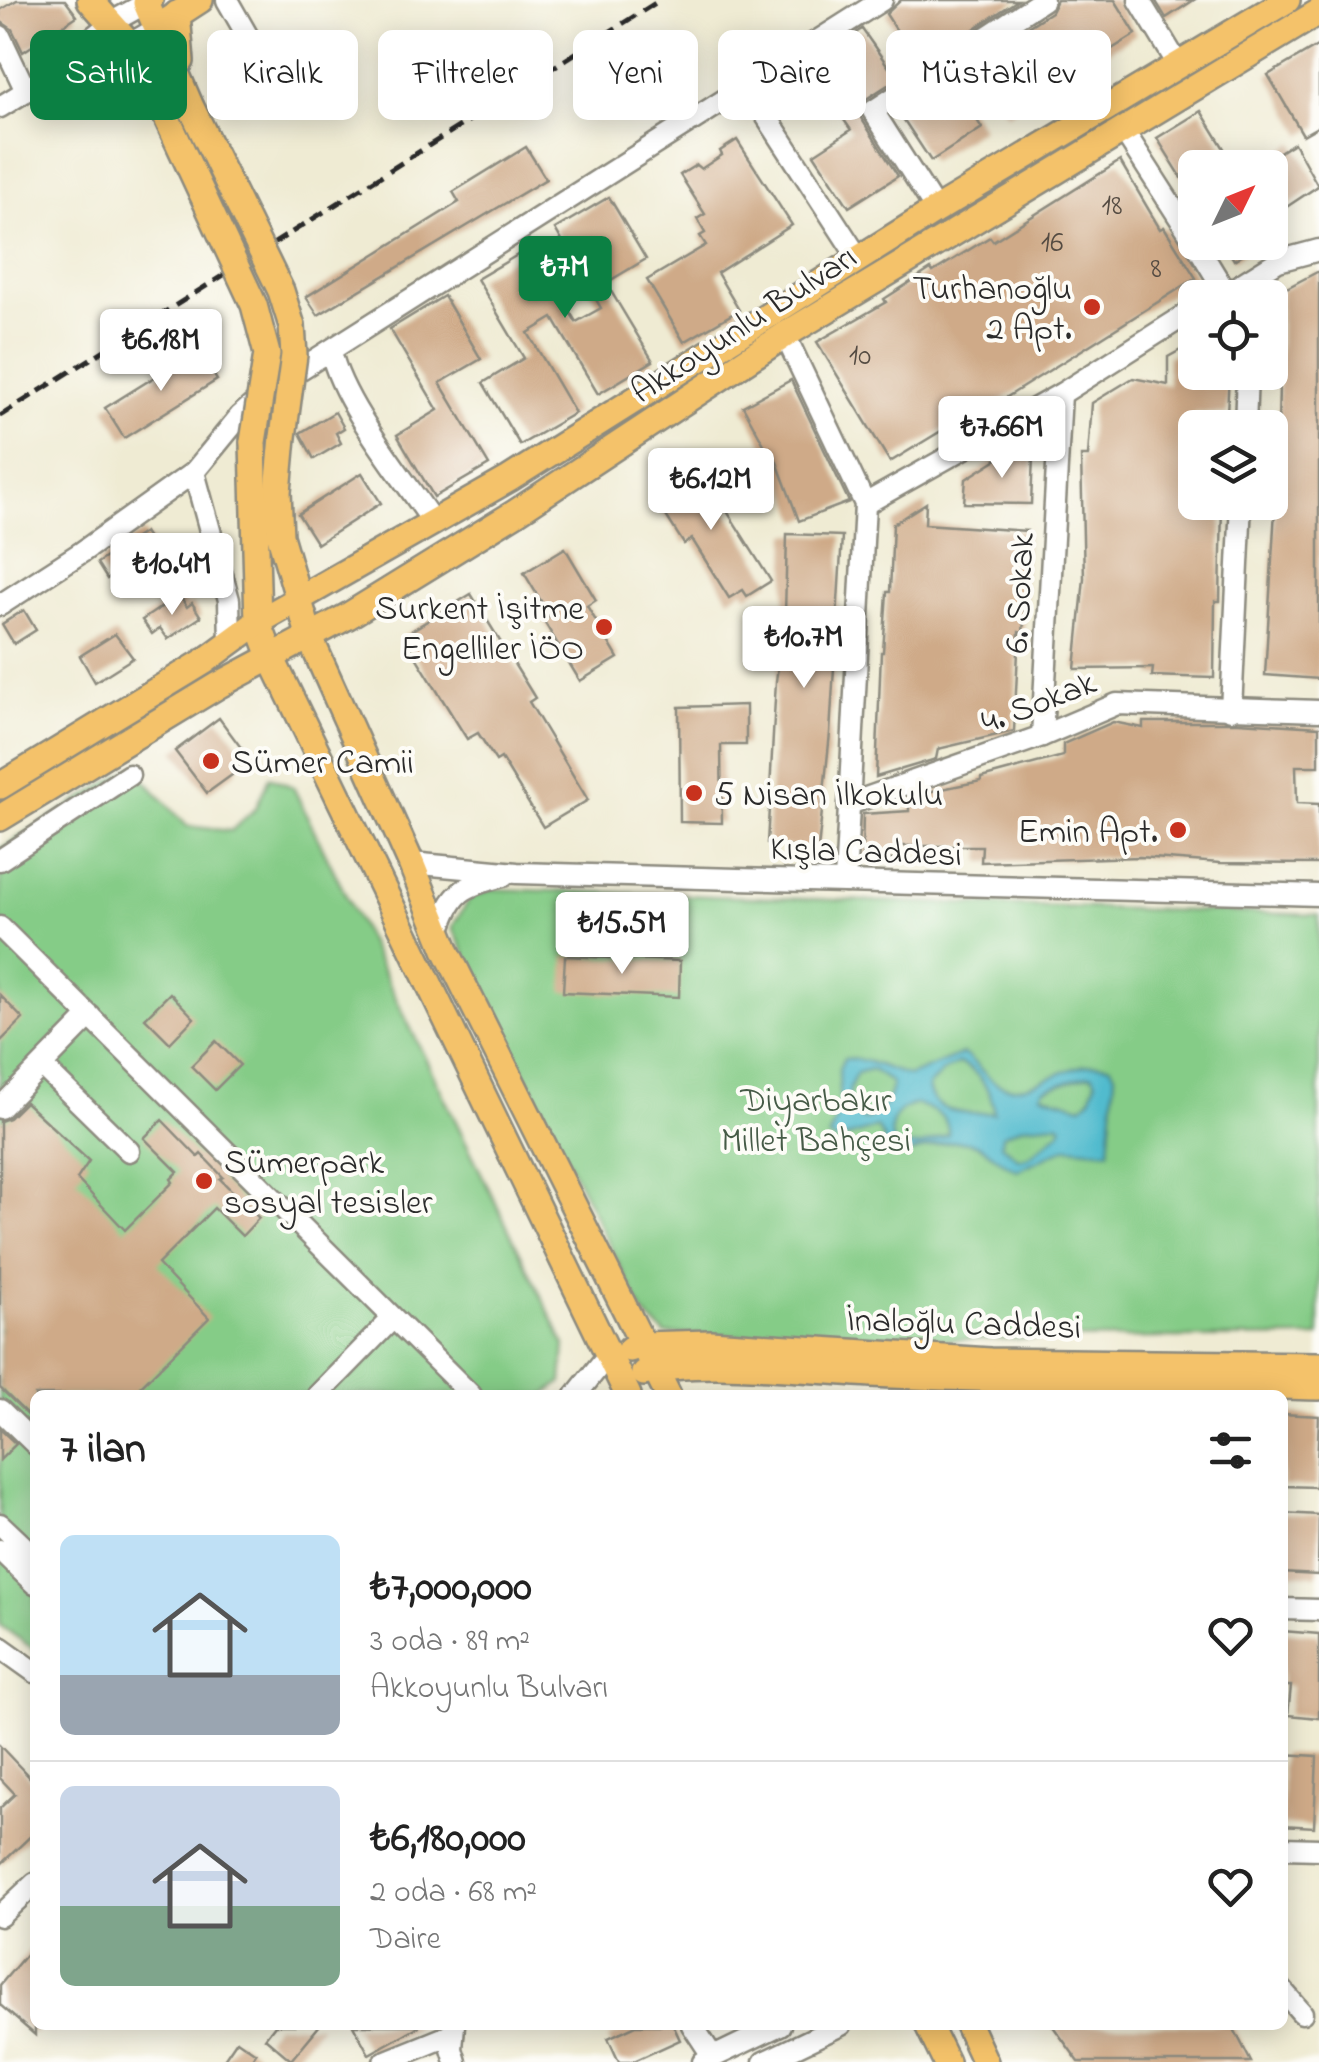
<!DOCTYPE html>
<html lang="tr">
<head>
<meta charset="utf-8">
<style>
  body { margin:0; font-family:"Indie Flower",sans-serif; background:#f6f6f6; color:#222; height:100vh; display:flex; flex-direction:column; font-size:38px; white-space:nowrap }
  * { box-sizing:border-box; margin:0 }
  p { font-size:32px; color:#767676 }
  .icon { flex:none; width:55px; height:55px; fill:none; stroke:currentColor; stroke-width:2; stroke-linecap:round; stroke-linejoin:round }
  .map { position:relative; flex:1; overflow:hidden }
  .panel { position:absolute; left:30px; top:1390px; width:1258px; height:640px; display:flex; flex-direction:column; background:#fff; border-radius:15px; box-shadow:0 5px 25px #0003 }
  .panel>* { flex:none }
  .banner { position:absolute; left:30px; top:30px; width:1260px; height:90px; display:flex; gap:20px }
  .needle { width:65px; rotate:47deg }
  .tools { position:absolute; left:1178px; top:150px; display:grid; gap:20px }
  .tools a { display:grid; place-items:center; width:110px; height:110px; border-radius:15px; background:#fff; box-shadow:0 5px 25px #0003; font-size:50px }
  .price { position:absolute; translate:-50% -85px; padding:0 22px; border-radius:10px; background:#fff; color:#222; font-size:32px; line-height:65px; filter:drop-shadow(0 2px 5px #0008) }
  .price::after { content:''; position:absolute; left:50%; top:60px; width:30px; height:22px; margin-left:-15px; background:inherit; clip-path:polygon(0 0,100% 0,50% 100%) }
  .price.current { background:#0b8043; color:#fff }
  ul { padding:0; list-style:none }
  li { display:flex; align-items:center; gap:30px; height:250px; padding:0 30px }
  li+li { border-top:2px solid #e0e0e0 }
  li span { display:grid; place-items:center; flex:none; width:280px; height:200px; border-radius:15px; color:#555 }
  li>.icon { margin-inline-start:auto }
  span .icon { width:120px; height:120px; fill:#fffc; stroke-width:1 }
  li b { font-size:42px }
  h2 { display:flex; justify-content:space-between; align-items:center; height:120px; padding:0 30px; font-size:42px }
  .pill { padding:0 35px; border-radius:15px; background:#fff; box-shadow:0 5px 25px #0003; font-size:35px; line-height:90px }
  .pill.current { background:#0b8043; color:#fff }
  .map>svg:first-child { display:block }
  .green { fill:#85cc87; stroke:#587c59; stroke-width:2.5 }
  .water { fill:#51bbce; stroke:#3e737c; stroke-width:2.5; fill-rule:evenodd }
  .building { fill:#cfaa88 }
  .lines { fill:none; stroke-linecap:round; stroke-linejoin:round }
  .minor-casing { stroke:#8d8b7f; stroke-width:25 }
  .major-casing { stroke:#8d8b7f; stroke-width:30 }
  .minor { stroke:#fff; stroke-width:20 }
  .major { stroke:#f4c26a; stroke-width:25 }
  .rail { stroke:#2b2b2b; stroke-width:5; stroke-dasharray:15 8; stroke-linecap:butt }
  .major-bridge-casing { stroke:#8d8b7f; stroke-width:30; stroke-linecap:butt }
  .major-bridge { stroke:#f4c26a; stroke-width:25 }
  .poi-dot { fill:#c8321e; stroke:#fdfcf7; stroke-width:4 }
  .labels { text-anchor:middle; stroke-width:8; stroke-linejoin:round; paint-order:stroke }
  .number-label { font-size:30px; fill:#544b42 }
  .poi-label { font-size:35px; fill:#2b2b2b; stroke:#fdfcf7; text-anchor:end }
  .street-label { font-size:35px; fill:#2b2b2b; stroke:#fdfcf7 }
  .park-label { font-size:35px; fill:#465b47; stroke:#fdfcf7 }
</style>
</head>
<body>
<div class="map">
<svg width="1319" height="2062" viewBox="0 0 1319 2062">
  <rect width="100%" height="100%" fill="#fdfcf7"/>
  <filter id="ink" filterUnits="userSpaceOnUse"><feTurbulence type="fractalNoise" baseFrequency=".01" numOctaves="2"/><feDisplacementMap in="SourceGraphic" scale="20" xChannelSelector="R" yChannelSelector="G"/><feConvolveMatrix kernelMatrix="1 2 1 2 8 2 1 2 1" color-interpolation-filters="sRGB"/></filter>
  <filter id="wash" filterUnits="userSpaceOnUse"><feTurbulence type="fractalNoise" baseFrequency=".0048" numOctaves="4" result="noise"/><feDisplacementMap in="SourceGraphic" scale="40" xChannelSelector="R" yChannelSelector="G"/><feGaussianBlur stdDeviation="2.25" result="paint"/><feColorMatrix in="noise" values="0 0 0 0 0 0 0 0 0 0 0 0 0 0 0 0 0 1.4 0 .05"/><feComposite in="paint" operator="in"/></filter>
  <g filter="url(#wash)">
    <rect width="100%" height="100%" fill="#efebd3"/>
    <!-- green -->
    <g class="green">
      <polygon points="133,767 187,826 231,831 256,808 269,777 293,787 565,1345 562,1382 545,1395 35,1395 35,1650 0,1625 0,849"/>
      <polygon points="492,889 1319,915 1319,1337 876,1340 665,1334 643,1313 452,927 470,898"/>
    </g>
    <!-- water -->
    <path class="water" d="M963 1054C978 1062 985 1079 1000 1085 1031 1098 1075 1054 1111 1066L1115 1074 1109 1151 1067 1147 1018 1170C1002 1165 993 1152 978 1145 952 1133 918 1155 891 1156L885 1152 884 1139 877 1127 837 1141 829 1137 840 1108 839 1069 844 1058 866 1061 909 1076ZM959 1063C978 1069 993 1093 994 1113 970 1113 932 1117 928 1086L944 1071ZM871 1069 892 1083C891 1099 879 1118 863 1120 845 1108 846 1091 857 1073ZM1088 1075H1093L1096 1082 1090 1098 1082 1106 1041 1094 1044 1089ZM917 1104C932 1110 950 1115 948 1135L920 1146H896C884 1127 896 1108 917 1104ZM1057 1123 1062 1125 1060 1131 1030 1156 1019 1159 1001 1144 1002 1135 1023 1126Z"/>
    <g id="blocks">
      <!-- building -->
      <g class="building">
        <polygon points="17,0 65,0 77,16 23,52 12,29 0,21 0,10"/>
        <polygon points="901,0 1018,0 919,65 886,14"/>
        <polygon points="1057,0 1115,0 1136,34 1007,114 973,62 1051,12"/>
        <polygon points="1155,0 1194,0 1166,18"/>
        <polygon points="862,29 897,79 857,105 861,118 898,176 849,207 814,154 851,130 806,65"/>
        <polygon points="1319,45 1319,126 1303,135 1268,75"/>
        <polygon points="950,77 982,128 931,161 898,111"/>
        <polygon points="1201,111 1236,168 1195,168 1195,199 1157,138"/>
        <polygon points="737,140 792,225 717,273 739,310 684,342 647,280 706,245 700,236 705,233 697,219 705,214 680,175 696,165 701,169 722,155 720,151"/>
        <polygon points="1294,143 1318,186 1270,218 1270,158"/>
        <polygon points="526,147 546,179 318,315 306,297 459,202 453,192"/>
        <polygon points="1120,161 1160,229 1164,227 1196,278 1007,397 954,429 951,425 890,462 817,342 886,302 884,299 931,269 933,272 990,237 993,241"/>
        <polygon points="609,197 646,259 606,283 653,361 598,394 553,318 528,333 575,413 520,445 483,383 524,358 477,279 531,247 576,322 601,308 555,229"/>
        <polygon points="1223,242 1261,242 1234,260"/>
        <polygon points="1319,271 1319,679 1265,675 1277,477 1281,291"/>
        <polygon points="444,296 481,359 440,383 489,465 434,497 397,435 438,410 390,329"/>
        <polygon points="1195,342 1195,372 1229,372 1227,414 1195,413 1195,502 1222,502 1220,601 1215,601 1214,678 1152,676 1153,668 1075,669 1084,578 1081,456 1088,456 1092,403 1133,378 1168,385 1168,357"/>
        <polygon points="198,350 217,380 124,438 105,408"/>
        <polygon points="791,380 849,502 799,521 775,457 772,459 743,406"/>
        <polygon points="335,412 344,428 336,433 341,443 314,459 300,433"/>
        <polygon points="1010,451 1033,456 1031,504 964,503 966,479"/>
        <polygon points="691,466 720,511 725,508 771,581 747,596 743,590 729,598 692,539 684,544 651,492"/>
        <polygon points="362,473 381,503 317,544 298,514"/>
        <polygon points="926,503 925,524 1027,531 1023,586 1026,586 1023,633 1019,632 1014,731 938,749 936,759 876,777 881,652 883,652 887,592 890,592 893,524"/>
        <polygon points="144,532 161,558 120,585 114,575 107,579 97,563"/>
        <polygon points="787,534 842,536 830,733 818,850 767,844 776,681 785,615"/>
        <polygon points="565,548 596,600 587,606 618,658 580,681 543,620 550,616 524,573"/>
        <polygon points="471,594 535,698 529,702 588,800 543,827 501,758 496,761 478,733 467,739 403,636"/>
        <polygon points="179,595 187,607 192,603 201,617 168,639 160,628 152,634 142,620"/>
        <polygon points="24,610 36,630 14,644 2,624"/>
        <polygon points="115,634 133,658 95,682 80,656"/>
        <polygon points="746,705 746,745 721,745 722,823 680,822 679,707"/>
        <polygon points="219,718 242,749 236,772 207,793 175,751"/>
        <polygon points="1113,722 1143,728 1143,722 1238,722 1319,727 1319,766 1296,766 1297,803 1319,804 1319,864 1220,863 1140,857 981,862 982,846 896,846 896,860 862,858 863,814 909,811 909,802 932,791 981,781 981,778 1063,756 1063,744"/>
        <polygon points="565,956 680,961 679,997 563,992"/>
        <polygon points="170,993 194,1018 170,1043 145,1018"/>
        <polygon points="0,995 23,1019 0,1042"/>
        <polygon points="216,1041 240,1065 215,1090 191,1066"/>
        <polygon points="25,1102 89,1161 77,1179 125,1230 173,1182 171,1179 178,1172 144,1138 162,1120 198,1157 201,1154 223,1177 220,1179 259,1218 242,1236 214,1208 158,1264 209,1318 132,1395 35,1395 35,1422 0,1388 0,1121 9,1118"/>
        <polygon points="1282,1414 1319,1416 1316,1487 1282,1486"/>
        <polygon points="0,1429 16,1444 0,1460"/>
        <polygon points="1282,1513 1319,1515 1318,1575 1282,1573"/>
        <polygon points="1282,1631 1319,1634 1319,1718 1288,1715 1291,1686 1282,1686"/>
        <polygon points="0,1746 35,1783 35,1832 0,1865 0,1808 15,1794 0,1778"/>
        <polygon points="1282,1754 1317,1756 1314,1827 1282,1825"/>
        <polygon points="35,1944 35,2035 0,2005 0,1985"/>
        <polygon points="275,2025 320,2025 291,2060 265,2038"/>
        <polygon points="353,2025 421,2025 369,2054"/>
        <polygon points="636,2025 673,2025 680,2040 632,2062 619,2062 608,2038"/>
        <polygon points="1052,2025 1232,2025 1251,2062 1079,2062"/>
        <polygon points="237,2040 256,2053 250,2062 222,2062"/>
      </g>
    </g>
  </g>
  <g filter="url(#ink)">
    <use href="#blocks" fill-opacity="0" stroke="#8d8b7f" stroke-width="2.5"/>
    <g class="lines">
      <!-- minor casing -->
      <g class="minor-casing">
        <g id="minor">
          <polyline points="145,0 146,3 112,22 26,91 89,68 159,27"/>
          <polyline points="227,0 247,35"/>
          <polyline points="1139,0 1179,66"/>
          <polyline points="0,36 26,91 0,107"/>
          <path d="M89 68C117 73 132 78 151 99"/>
          <polyline points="746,85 859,259"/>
          <polyline points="1123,130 1195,242"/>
          <polyline points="936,210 873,111 1043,0"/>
          <polyline points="1195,242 1229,298"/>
          <polyline points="1219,298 1278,261 1319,250"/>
          <polyline points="785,335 865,504 845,882"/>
          <path d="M331 351C342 403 402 476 433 522"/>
          <polyline points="1245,428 1247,372"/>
          <polyline points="194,472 229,600 230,643"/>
          <polyline points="865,504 1061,394 1195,309"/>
          <polyline points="0,605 82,552 194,472 240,416 274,386 882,0"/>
          <polyline points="1231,710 1241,502"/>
          <polyline points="1042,736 1061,394"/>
          <polyline points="849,804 1042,736 1117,704 1319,711"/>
          <polyline points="0,860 129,775"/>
          <polyline points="411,863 517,873 1319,895"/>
          <polyline points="0,927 471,1395"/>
          <path d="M439 932C453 890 462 887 503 876"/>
          <polyline points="43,1067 129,1151"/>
          <polyline points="0,1108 90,1016"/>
          <polyline points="318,1395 392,1319"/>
          <polyline points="576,1395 608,1355"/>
          <polyline points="0,1410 35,1444"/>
          <polyline points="0,1524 35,1557"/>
          <polyline points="0,1550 35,1584"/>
          <polyline points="1282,1609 1319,1610"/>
          <polyline points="0,1647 35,1672"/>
          <polyline points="1282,1848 1319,1849"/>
          <polyline points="0,1916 35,1883"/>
          <polyline points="1282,1990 1302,2013"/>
          <polyline points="454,2025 452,2049 456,2062"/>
          <polyline points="692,2025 713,2057"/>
          <polyline points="384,2062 453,2034"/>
          <polyline points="703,2062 780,2025"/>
          <polyline points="764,2062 841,2025"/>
        </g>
      </g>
      <!-- major casing -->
      <g class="major-casing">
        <g id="major">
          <polyline points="90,0 130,45 164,112"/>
          <polyline points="150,0 146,3 190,105"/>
          <polyline points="177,14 181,61"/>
          <polyline points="163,24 200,0"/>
          <polyline points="283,437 278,492 280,536 310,638 411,863 447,952 668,1395"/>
          <polyline points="253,442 258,622 272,659 628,1395"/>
          <polyline points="0,786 205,661 258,622 509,479 936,210 1287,0"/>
          <polyline points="0,818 219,685 348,616 515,513 785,335 1319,12"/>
          <polyline points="630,1349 642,1345 710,1343 990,1361 1319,1365"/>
          <path d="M644 1373C693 1356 816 1371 871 1374 1020 1381 1170 1383 1319 1387"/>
          <polyline points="928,2025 946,2062"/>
          <polyline points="968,2025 985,2062"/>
        </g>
      </g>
      <!-- minor -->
      <use href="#minor" class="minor"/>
      <!-- major -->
      <use href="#major" class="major"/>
      <!-- rail -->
      <polyline class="rail" points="0,416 660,0"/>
      <!-- major-bridge casing -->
      <g class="major-bridge-casing">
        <g id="major-bridge">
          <polyline points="190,105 281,291 292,326 294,355 283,437"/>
          <polyline points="164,112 254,305 267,354 253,442"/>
        </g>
      </g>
      <!-- major-bridge -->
      <use href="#major-bridge" class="major-bridge"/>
    </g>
  </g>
  <!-- markers -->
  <g class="poi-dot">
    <circle cx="1092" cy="307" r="10"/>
    <circle cx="604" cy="627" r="10"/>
    <circle cx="211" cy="761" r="10"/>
    <circle cx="694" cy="793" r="10"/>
    <circle cx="1178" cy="830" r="10"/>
    <circle cx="204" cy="1181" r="10"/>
  </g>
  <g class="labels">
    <!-- number labels -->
    <g class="number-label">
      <text x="1112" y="214">18</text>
      <text x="1052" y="251">16</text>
      <text x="1156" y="277">8</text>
      <text x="860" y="364">10</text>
    </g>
    <!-- poi labels -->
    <g class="poi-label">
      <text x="1072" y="299">Turhanoğlu<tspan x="1072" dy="40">2 Apt.</tspan></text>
      <text x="584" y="619">Surkent İşitme<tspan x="584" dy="40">Engelliler İÖO</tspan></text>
      <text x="231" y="773" text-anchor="start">Sümer Camii</text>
      <text x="714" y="805" text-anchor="start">5 Nisan İlkokulu</text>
      <text x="1158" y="842">Emin Apt.</text>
      <text x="224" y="1173" text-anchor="start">Sümerpark<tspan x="224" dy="40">sosyal tesisler</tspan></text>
    </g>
    <!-- street labels -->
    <g class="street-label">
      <text transform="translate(743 323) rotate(-33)" y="12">Akkoyunlu Bulvarı</text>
      <text transform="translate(1018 593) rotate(-87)" y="12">6. Sokak</text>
      <text transform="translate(1038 701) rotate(-21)" y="12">4. Sokak</text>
      <text transform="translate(866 850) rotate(2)" y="12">Kışla Caddesi</text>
      <text transform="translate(964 1322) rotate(2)" y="12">İnaloğlu Caddesi</text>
    </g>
    <!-- park labels -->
    <g class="park-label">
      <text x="816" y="1111">Diyarbakır<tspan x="816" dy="40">Millet Bahçesi</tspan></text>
    </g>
  </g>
</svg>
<div class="tools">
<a><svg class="needle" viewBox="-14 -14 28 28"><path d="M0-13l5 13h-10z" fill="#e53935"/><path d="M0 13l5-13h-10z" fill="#767676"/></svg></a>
<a><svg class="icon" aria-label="locate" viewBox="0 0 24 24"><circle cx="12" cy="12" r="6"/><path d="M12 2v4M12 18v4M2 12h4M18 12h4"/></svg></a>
<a><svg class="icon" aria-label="layers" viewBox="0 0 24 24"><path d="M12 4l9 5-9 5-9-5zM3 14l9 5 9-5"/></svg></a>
</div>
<b class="price current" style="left:565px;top:321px">₺7M</b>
<b class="price" style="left:161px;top:394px">₺6.18M</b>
<b class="price" style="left:1002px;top:481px">₺7.66M</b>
<b class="price" style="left:711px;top:533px">₺6.12M</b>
<b class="price" style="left:172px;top:618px">₺10.4M</b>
<b class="price" style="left:804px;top:691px">₺10.7M</b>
<b class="price" style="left:622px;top:977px">₺15.5M</b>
<div class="banner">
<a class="pill current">Satılık</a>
<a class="pill">Kiralık</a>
<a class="pill">Filtreler</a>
<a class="pill">Yeni</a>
<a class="pill">Daire</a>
<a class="pill">Müstakil ev</a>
</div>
<section class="panel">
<h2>7 ilan<svg class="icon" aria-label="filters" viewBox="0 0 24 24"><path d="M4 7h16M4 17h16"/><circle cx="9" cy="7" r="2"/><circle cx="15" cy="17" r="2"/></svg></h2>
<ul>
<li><span style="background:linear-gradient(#bfe0f5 70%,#9aa5b1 0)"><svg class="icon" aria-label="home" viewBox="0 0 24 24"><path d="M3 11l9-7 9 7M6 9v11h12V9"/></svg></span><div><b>₺7,000,000</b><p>3 oda · 89 m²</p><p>Akkoyunlu Bulvarı</p></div><svg class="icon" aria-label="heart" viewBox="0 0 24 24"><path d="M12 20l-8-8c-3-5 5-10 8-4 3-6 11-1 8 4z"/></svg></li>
<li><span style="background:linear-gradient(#c9d6e8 60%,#7fa58c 0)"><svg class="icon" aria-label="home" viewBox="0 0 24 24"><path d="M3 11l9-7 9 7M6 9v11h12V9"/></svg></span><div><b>₺6,180,000</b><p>2 oda · 68 m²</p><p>Daire</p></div><svg class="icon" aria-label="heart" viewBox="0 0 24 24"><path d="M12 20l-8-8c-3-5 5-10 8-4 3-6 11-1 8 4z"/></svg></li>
</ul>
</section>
</div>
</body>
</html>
